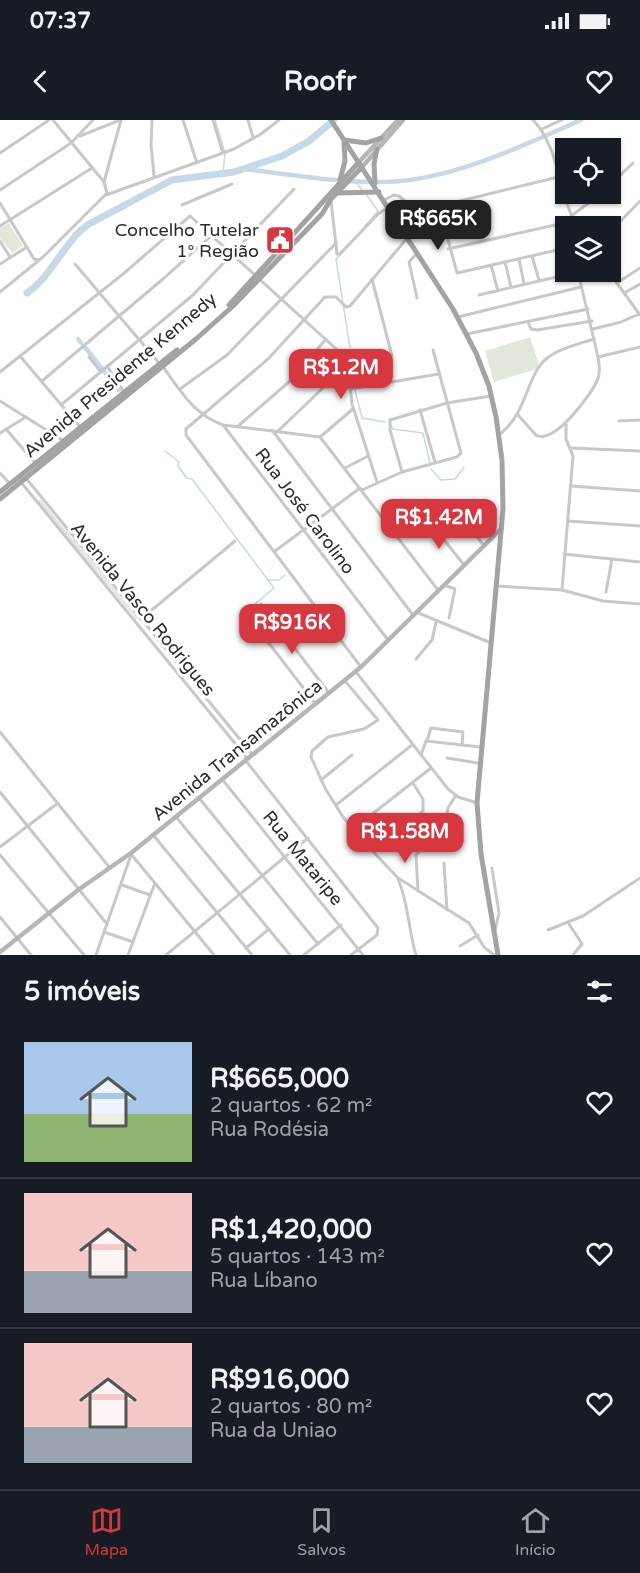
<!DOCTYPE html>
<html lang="pt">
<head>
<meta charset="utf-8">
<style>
  body { margin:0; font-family:"Varela Round",sans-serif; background:#20242c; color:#f1f3f6; height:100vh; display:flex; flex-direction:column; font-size:22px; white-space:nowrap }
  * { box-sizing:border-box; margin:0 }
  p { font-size:20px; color:#9ea1a6 }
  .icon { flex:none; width:33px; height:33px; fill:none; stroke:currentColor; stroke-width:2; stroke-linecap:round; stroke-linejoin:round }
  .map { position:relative; height:835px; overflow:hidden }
  .panel { display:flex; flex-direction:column; background:#171b24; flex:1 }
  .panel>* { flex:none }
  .controls { position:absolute; left:555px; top:18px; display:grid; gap:12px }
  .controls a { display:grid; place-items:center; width:66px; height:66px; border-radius:0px; background:#171b24; box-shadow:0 2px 4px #0004; font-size:30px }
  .price { position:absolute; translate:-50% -51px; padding:0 14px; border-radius:12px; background:#d7383f; color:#fff; font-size:20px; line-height:39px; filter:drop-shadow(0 2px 3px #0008) }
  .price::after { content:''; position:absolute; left:50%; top:36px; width:18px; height:14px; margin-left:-9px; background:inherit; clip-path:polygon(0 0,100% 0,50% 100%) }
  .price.active { background:#222; color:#fff }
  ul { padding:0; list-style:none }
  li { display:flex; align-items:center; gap:18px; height:150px; padding:0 24px }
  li+li { border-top:2px solid #363941 }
  li span { display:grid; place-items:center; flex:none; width:168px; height:120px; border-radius:0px; color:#555 }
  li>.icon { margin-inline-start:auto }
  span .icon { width:72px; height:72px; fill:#fffc; stroke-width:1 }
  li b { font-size:26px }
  h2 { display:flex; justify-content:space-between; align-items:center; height:72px; padding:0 24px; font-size:26px }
  .status { display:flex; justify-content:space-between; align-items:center; height:42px; padding:0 30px; background:#171b24; direction:ltr }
  .status svg { height:16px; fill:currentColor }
  header { display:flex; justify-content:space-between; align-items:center; height:78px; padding:0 24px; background:#171b24; font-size:27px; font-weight:700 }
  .menu { display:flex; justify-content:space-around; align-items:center; height:84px; border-top:2px solid #363941; background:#171b24; font-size:16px; color:#9ea1a6 }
  .menu a { display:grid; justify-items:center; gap:3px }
  .menu .active { color:#d7383f }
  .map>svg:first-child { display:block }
  .green { fill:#e1e8d9 }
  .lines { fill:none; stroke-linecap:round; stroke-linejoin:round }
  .stream { stroke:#c6d9e7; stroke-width:1.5 }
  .canal { stroke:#c6d9e7; stroke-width:4.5 }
  .river { stroke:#c6d9e7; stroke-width:7 }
  .street { stroke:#c8c8c8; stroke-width:3 }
  .secondary { stroke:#b5b5b5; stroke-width:4.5 }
  .primary { stroke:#a3a3a3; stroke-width:5 }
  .labels { text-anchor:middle; stroke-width:6; stroke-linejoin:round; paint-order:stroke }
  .poi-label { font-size:18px; fill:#2b2b2b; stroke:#fff; text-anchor:end }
  .street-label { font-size:18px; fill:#2b2b2b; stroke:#fff }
</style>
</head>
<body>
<div class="status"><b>07:37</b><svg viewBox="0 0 49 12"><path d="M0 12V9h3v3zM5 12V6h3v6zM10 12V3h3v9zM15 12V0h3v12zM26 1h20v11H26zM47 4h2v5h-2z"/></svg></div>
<header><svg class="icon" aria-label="back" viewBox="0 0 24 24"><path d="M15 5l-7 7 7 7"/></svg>Roofr<svg class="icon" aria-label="heart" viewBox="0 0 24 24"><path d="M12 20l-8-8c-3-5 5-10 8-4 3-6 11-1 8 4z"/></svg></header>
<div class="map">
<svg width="640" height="835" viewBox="0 0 640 835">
  <rect width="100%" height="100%" fill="#fff"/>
  <!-- green -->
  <g class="green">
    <polygon points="9,103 23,126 12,133 0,118 0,108"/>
    <polygon points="530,217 540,248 494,262 485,231"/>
    <polygon points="40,379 138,498 136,499 38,381"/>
  </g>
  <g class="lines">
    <!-- stream -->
    <g class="stream">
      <polyline points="215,0 225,33 223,54"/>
      <polyline points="356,62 363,71"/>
      <polyline points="365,106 378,91 366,74"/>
      <polyline points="340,135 336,139 350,228"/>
      <polyline points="355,270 362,298 385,302"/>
      <polyline points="391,305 393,309 423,313 430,343"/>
      <polyline points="165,331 179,342 178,346 187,358 192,359 274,468 244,493"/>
      <polyline points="431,349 441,360 455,359 464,347"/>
      <polyline points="267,460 279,460 285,455"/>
    </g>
    <!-- canal -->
    <g class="canal">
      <path d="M243 49C289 54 338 63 385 62 449 61 523 26 581 0"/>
      <polyline points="78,219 81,223"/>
      <polyline points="84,226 119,270"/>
    </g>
    <!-- river -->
    <path class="river" d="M27 173C53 155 65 120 89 104L172 60 234 52 282 36 309 21 334 0"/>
    <!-- street -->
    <g class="street">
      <polyline points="152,0 151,25 154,56"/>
      <polyline points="183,0 196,40"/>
      <polyline points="213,0 222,30"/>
      <polyline points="248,0 253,17"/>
      <path d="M533 0C560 28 558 74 577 106"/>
      <polyline points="542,9 562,0"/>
      <polyline points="80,16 120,0"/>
      <polyline points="610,28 614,24"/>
      <polyline points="0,33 49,0"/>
      <polyline points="104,62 121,0"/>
      <polyline points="610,65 633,43"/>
      <polyline points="0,70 71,23 93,0"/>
      <polyline points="106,75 234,29 261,14 279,0"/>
      <polyline points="384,80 394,75 399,76 424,98"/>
      <polyline points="331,81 337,134 340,134 378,94 387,88"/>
      <polyline points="0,83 34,139 39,140"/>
      <polyline points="182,85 232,64"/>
      <polyline points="439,86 457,153 566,128"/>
      <polyline points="571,96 601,74"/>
      <polyline points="0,106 92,48"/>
      <polyline points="610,112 640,81"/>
      <polyline points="0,121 10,137"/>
      <polyline points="448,129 573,101"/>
      <polyline points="560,129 566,154"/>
      <polyline points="532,136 539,160"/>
      <polyline points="519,139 524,164"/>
      <polyline points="505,142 511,167"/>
      <polyline points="0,144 27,127"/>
      <polyline points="75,144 159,243"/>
      <polyline points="491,145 498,171"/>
      <polyline points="609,152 640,195"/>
      <polyline points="372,159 392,236"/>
      <polyline points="617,163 640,148"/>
      <polyline points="0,172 43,137 107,73 104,62 53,0"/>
      <polyline points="624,173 640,164"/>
      <polyline points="479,175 578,152"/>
      <polyline points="417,178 409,142 417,133"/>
      <polyline points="458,197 581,167"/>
      <polyline points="528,202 531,209 537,210 592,201"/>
      <polyline points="593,209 621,202 639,194"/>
      <polyline points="467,214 588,189"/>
      <polyline points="20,236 80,307"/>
      <polyline points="89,237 101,252"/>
      <polyline points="598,237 640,227"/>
      <polyline points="107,246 124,272"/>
      <path d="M163 247C181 271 194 295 223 305L320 317"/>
      <polyline points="0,252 123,154 190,96 345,237 348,244 352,284 377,362"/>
      <polyline points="42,261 163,159 211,116"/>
      <polyline points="180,269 227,235 336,123"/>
      <polyline points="350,269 439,254"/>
      <polyline points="0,281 64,321"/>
      <polyline points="61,285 193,175 294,69"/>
      <polyline points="420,290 435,342"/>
      <path d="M518 295 536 315C554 325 590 276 597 261 601 253 599 245 598 237L578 152"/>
      <polyline points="619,301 640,300"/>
      <polyline points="223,305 388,520"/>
      <polyline points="238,306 290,261 326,219"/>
      <polyline points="6,309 36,344"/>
      <polyline points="272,310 413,495"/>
      <polyline points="278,311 348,244"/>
      <polyline points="0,313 26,297"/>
      <path d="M500 314C528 292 526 256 546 239 559 228 579 224 594 219"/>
      <polyline points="320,317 438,470"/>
      <polyline points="320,317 353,289"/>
      <polyline points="571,328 640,331"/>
      <polyline points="345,348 368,336"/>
      <polyline points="402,352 390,310 390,300 447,283 491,276"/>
      <polyline points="0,353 10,364"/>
      <polyline points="25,357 252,634"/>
      <polyline points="20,361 247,638"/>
      <polyline points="571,366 640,371"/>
      <polyline points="362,370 402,352 457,337 461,333 433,230"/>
      <polyline points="460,393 484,426"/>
      <polyline points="568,401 640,406"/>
      <polyline points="430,402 464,445"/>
      <polyline points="275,431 360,368"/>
      <polyline points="564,434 640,442"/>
      <polyline points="444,465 455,469 449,498"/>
      <polyline points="496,466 562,470 603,481 640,484"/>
      <polyline points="562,470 573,336 566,319 566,304"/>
      <polyline points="606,472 612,439"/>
      <polyline points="261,484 329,573"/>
      <polyline points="416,492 491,523"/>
      <polyline points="141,499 235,421"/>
      <polyline points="251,500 315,583"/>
      <polyline points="416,539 432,520 436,502"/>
      <polyline points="361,547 186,315 186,309 268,239 325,177 336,177 346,187 350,186 424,98 439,86 558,57"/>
      <polyline points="356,552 448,669 458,677 477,683"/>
      <polyline points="345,561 378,600 364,609 328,617 312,631 311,637 325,668 343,697 364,722 398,758 469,803 484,827 494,835"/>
      <polyline points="0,612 110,748"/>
      <polyline points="427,621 431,608 463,612 462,625"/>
      <polyline points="421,635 426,621 480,627"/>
      <polyline points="447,638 478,643"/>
      <polyline points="246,641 378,808 377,815 351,835"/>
      <polyline points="222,659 363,835"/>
      <polyline points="321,660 352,635"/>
      <polyline points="0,672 107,804"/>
      <polyline points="199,678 318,824"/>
      <polyline points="336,685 412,625"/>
      <polyline points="176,697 290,835"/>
      <polyline points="446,701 448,688 456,675"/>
      <polyline points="353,709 431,648"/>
      <polyline points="154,716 252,835"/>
      <polyline points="0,727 58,683"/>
      <polyline points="372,731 423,691 423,679 413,663"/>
      <polyline points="131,734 214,835"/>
      <polyline points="0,735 84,835"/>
      <polyline points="444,743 447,790"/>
      <polyline points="492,748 499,793 495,811"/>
      <path d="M398 759C409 784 408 809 416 835"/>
      <polyline points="122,765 150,775"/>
      <polyline points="418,771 416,735 422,729"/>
      <polyline points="0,797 31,835"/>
      <polyline points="569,804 582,824 573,835"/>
      <polyline points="548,810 583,796 640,758"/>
      <polyline points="104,812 133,822"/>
      <polyline points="460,826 478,815"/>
      <polyline points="246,828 269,809"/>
      <polyline points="96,835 131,735"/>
      <polyline points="128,835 155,763"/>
      <polyline points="166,835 308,718"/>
      <polyline points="304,835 341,805"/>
    </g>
    <!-- secondary -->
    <g class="secondary">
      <polyline points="359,42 398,0"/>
      <polyline points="362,47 403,0"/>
      <polyline points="0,832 78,770 131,733 361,547 502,408"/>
    </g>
    <!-- primary -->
    <g class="primary">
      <polyline points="331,0 453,189 476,233 489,266 496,297 502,340 503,389 477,683 481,734 498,835"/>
      <polyline points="344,20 366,23 381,18"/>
      <polyline points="340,60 345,41 344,22"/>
      <polyline points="375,63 374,44 377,29"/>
      <polyline points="338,73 379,72"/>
      <polyline points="229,185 359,42"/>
      <polyline points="0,372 177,230"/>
      <polyline points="0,379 196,219 233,186 322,94 331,79 362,47"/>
    </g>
  </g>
  <!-- icons -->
  <defs>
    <g id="civic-square" transform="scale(1.5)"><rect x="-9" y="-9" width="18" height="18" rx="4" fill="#d7383f" stroke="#fff"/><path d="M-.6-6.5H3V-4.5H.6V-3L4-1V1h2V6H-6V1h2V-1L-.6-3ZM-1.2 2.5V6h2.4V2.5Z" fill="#fff"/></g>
  </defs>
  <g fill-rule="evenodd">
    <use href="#civic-square" x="280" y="120"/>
  </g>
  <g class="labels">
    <!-- poi labels -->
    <g class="poi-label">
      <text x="259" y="116">Concelho Tutelar<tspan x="259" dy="21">1° Região</tspan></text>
    </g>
    <!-- street labels -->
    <g class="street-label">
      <text transform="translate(120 255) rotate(-40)" y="6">Avenida Presidente Kennedy</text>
      <text transform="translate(305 391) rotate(53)" y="6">Rua José Carolino</text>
      <text transform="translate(143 489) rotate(51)" y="6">Avenida Vasco Rodrigues</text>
      <text transform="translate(237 630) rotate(-39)" y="6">Avenida Transamazônica</text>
      <text transform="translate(303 738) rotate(51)" y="6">Rua Mataripe</text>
    </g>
  </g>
</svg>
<div class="controls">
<a><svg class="icon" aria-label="locate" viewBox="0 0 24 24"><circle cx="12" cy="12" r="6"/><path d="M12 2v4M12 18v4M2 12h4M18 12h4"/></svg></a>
<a><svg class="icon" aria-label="layers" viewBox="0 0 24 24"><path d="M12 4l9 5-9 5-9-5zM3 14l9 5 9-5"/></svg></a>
</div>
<b class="price active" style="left:438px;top:131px">R$665K</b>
<b class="price" style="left:341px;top:280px">R$1.2M</b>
<b class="price" style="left:439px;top:430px">R$1.42M</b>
<b class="price" style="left:292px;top:535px">R$916K</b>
<b class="price" style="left:405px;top:744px">R$1.58M</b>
</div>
<section class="panel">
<h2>5 imóveis<svg class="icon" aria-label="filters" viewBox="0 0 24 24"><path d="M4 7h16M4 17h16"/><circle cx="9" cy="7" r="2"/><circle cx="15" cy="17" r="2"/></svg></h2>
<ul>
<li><span style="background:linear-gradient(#a9c7e8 60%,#8fb573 0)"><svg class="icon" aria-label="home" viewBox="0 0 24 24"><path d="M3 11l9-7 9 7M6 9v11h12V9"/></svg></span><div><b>R$665,000</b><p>2 quartos · 62 m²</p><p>Rua Rodésia</p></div><svg class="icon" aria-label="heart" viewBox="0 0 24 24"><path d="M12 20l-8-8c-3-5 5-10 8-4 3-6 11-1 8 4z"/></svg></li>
<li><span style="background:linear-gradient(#f6c9c9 65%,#9aa5b1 0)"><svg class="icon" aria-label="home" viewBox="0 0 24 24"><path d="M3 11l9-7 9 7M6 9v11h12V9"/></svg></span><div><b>R$1,420,000</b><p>5 quartos · 143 m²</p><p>Rua Líbano</p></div><svg class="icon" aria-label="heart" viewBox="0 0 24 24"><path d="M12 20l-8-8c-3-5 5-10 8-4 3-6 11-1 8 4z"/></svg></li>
<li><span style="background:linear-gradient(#f6c9c9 70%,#9aa5b1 0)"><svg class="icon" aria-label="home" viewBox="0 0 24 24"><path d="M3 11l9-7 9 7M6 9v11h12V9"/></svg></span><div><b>R$916,000</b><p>2 quartos · 80 m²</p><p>Rua da Uniao</p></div><svg class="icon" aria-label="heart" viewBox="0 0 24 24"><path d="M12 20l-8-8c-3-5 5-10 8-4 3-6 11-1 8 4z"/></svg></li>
</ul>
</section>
<nav class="menu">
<a class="active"><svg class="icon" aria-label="map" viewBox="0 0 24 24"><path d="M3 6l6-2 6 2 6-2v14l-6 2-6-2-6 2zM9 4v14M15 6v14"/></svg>Mapa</a>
<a><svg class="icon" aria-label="saved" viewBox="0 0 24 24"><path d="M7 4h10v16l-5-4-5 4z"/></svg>Salvos</a>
<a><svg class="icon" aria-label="home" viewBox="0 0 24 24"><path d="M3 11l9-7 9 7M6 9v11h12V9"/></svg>Início</a>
</nav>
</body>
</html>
